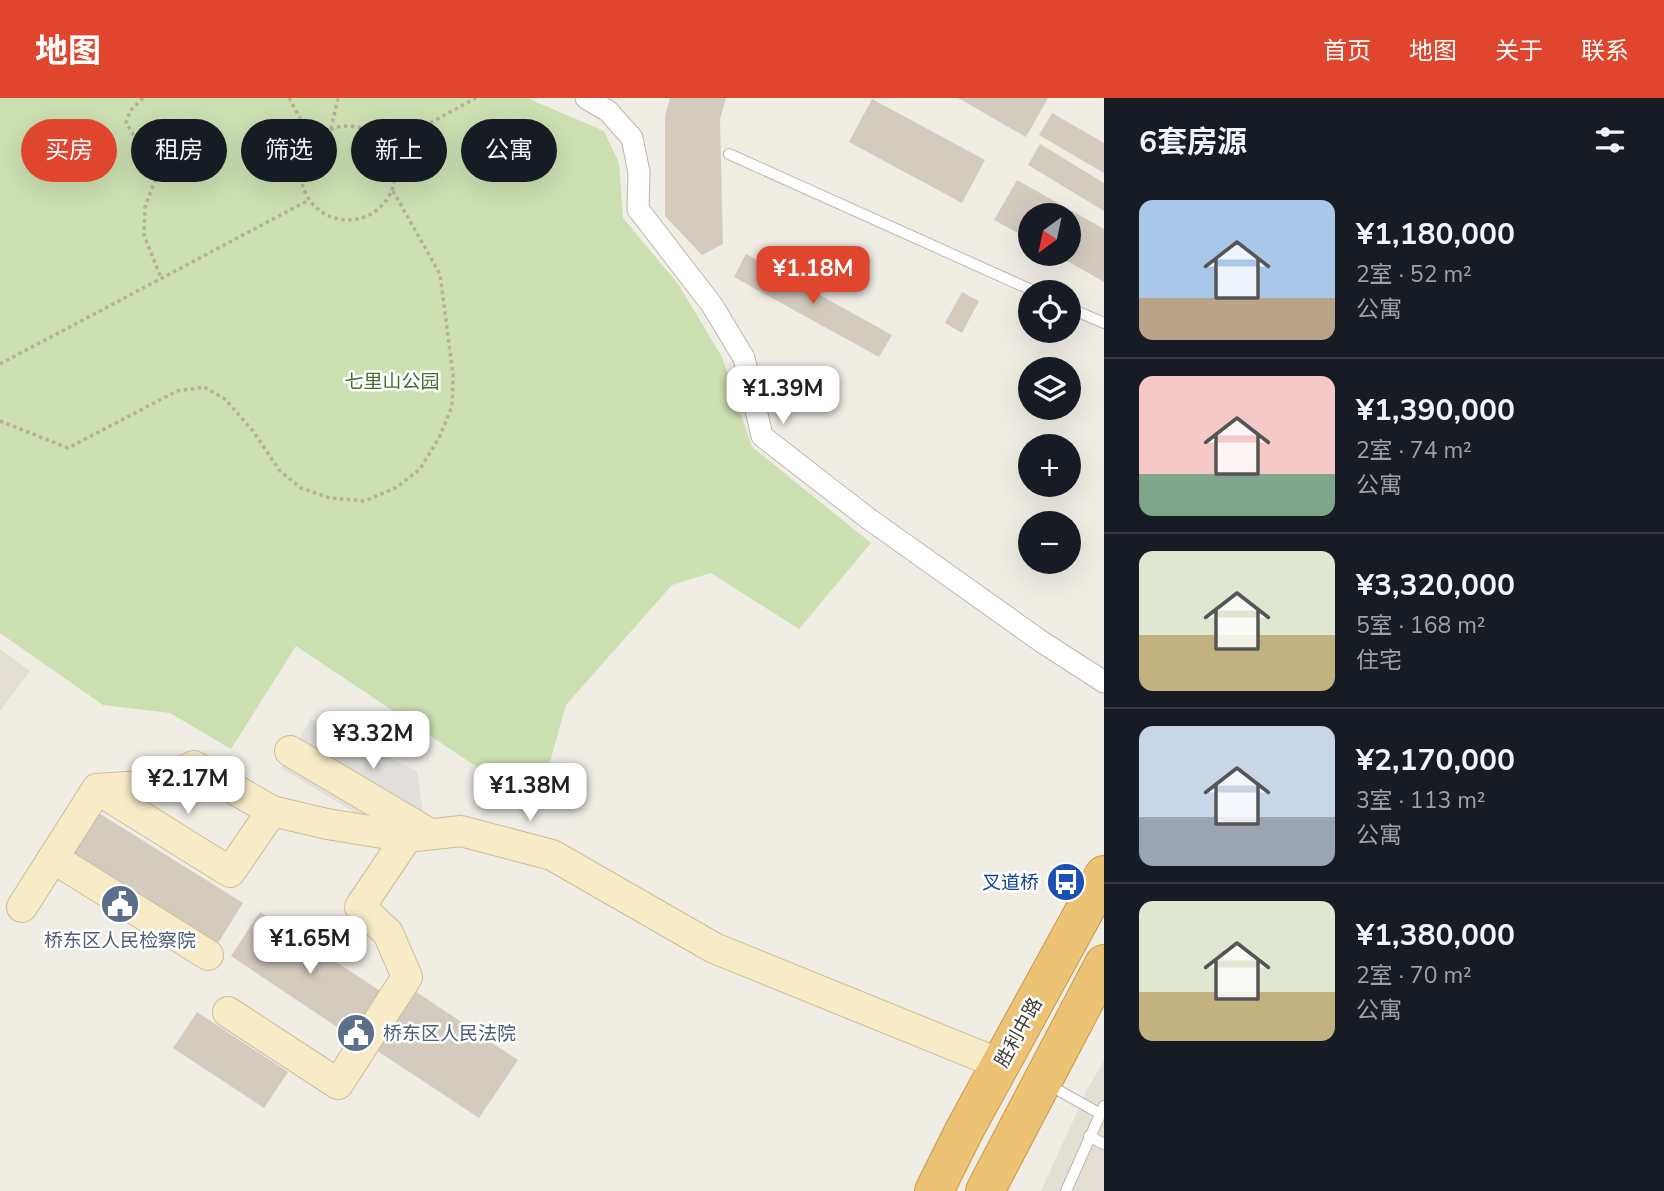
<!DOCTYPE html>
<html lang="zh">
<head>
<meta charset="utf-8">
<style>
  body { margin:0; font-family:"Nunito Sans","Noto Sans SC",sans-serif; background:#20242c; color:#f1f3f6; height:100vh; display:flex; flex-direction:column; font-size:26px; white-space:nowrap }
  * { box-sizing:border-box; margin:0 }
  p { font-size:23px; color:#9ea1a6 }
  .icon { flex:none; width:38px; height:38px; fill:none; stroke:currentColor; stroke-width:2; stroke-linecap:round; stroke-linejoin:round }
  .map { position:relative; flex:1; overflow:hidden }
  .details { display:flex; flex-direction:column; background:#171b24; width:560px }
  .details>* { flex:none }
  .guide { position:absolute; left:21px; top:21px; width:665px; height:63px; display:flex; gap:14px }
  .needle { width:46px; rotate:213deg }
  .tools { position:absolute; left:1018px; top:105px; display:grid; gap:14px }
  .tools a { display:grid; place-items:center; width:63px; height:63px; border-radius:50%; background:#171b24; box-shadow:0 7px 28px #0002; font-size:35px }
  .price { position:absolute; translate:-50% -60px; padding:0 16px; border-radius:14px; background:#fff; color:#222; font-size:23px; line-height:46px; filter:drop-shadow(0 2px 4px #0008) }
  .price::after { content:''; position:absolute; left:50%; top:42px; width:21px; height:16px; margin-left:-10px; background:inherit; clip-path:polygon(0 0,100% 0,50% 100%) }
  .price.selected { background:#e0452d; color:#fff }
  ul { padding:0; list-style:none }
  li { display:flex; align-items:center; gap:21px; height:175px; padding:0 35px }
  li+li { border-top:2px solid #363941 }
  li span { display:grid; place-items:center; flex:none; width:196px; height:140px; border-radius:14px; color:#555 }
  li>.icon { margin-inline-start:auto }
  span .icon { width:84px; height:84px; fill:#fffc; stroke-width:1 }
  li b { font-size:30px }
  h2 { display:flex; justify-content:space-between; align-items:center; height:84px; padding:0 35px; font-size:30px }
  .tag { padding:0 24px; border-radius:32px; background:#171b24; box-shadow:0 7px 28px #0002; font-size:24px; line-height:63px }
  .tag.selected { background:#e0452d; color:#fff }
  header { display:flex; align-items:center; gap:42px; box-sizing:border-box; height:98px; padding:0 35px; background:#e0452d; color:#fff }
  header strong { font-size:33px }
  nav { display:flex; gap:38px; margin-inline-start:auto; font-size:24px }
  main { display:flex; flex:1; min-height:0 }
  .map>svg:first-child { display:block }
  .residential { fill:#e4dfd4 }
  .green { fill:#cce0b2 }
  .parking { fill:#e2e0dd }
  .building { fill:#d4cbbf }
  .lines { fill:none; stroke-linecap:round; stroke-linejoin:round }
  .lane-casing { stroke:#beb7ac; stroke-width:12 }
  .street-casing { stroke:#beb7ac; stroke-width:23 }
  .secondary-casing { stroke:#cbbe9a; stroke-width:32 }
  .highway-casing { stroke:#ca9846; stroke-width:40 }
  .path { stroke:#bbaf9c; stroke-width:3.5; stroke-dasharray:3.5 3.5; stroke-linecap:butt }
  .lane { stroke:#fff; stroke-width:10 }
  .street { stroke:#fff; stroke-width:21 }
  .secondary { stroke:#f8ebc8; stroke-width:30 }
  .highway { stroke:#ecc374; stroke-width:38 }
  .labels { text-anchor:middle; stroke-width:5; stroke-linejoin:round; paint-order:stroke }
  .park-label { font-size:19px; fill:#486c30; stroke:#fff }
  .transit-label { font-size:19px; fill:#164399; stroke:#fff; text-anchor:end }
  .service-label { font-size:19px; fill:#4e5e75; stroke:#fff }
  .street-label { font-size:19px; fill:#423d36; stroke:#fff }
</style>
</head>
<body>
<header>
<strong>地图</strong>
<nav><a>首页</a><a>地图</a><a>关于</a><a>联系</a></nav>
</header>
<main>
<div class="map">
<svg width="1104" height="1093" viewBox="0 0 1104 1093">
  <rect width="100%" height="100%" fill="#f0ede5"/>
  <!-- residential -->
  <g class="residential">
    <polygon points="0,551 30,573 0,613"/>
    <polygon points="1104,963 1104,1093 1041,1093 1089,988"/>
  </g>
  <!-- green -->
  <polygon class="green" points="0,0 527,0 604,33 619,65 623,120 678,186 722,259 752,349 871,445 799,531 711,475 672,487 566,607 543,689 486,675 296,548 231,651 170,615 103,607 0,535"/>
  <!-- parking -->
  <polygon class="parking" points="311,621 417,673 424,720 365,721 281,670"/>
  <!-- building -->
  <g class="building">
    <polygon points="670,0 726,0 720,21 723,146 702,157 665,118 665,18"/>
    <polygon points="958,0 1048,0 1026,39"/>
    <polygon points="872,1 985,62 962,105 849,44"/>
    <polygon points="1052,15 1104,45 1104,75 1039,37"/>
    <polygon points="1040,46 1104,85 1104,113 1028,67"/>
    <polygon points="1017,82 1104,131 1104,184 1055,156 1069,156 1069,117 1031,117 1031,142 994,122"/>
    <polygon points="746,156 892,237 879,259 734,179"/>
    <polygon points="962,194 979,203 962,235 945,225"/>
    <polygon points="94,712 243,805 215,850 66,757"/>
    <polygon points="260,814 388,898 358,943 231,858"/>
    <polygon points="412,891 518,962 479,1020 373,950"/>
    <polygon points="197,914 288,974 264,1010 173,950"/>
  </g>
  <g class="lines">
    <!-- lane casing -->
    <g class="lane-casing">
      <g id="lane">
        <polyline points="729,56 1036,194"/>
        <polyline points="1069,210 1104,225"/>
        <polyline points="1047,986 1099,1015"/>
        <polyline points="1089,1038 1104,1046"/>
        <polyline points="1066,1093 1104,1008"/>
      </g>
    </g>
    <!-- street casing -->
    <g class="street-casing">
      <polyline id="street" points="586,0 608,13 632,40 639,74 638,111 712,207 744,260 762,338 869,421 1042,544 1104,584"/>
    </g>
    <!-- secondary casing -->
    <g class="secondary-casing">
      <g id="secondary">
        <polyline points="290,653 430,736"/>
        <polyline points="97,691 230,774 272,713"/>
        <polyline points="53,760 208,857"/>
        <polyline points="22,809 97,691 142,688 159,684 194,668 272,713 327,726 407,739"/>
        <polyline points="228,914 338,986 407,879 388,835 360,809 407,739 461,733 552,757 714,850 1000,966"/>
      </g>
    </g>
    <!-- highway casing -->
    <g class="highway-casing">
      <g id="highway">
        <polyline points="934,1093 965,1031 1104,777"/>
        <polyline points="985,1093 1104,866"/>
      </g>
    </g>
    <!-- path -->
    <g class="path">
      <polyline points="143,0 130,13 126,25 140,47 163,62 145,109 144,137 161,180"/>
      <polyline points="289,0 313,44"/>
      <circle cx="348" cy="75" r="47"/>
      <polyline points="331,31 338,0"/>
      <polyline points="387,48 476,0"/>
      <polyline points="0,266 309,102"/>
      <polyline points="0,323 68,350 177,293 204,289 225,301 253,333 280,373 301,390 330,400 365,403 397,389 420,371 439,340 452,308 453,277 440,176 393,93"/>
    </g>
    <!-- lane -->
    <use href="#lane" class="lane"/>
    <!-- street -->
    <use href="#street" class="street"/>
    <!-- secondary -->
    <use href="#secondary" class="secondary"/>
    <!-- highway -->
    <use href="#highway" class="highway"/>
  </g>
  <!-- icons -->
  <defs>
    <g id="bus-disc" transform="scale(2.0125)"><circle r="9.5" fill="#1a4fb4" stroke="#fff"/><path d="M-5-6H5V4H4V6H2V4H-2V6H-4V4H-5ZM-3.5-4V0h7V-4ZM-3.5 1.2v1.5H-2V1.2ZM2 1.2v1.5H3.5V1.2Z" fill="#fff"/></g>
    <g id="civic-disc" transform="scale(2.0125)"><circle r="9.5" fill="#5c6f8a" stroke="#fff"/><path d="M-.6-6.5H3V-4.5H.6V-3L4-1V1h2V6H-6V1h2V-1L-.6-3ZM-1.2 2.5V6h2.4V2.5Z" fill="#fff"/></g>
  </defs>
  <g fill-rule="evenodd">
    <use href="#bus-disc" x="1066" y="784"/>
    <use href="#civic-disc" x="120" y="806"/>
    <use href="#civic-disc" x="356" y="935"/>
  </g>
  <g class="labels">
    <!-- park labels -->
    <g class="park-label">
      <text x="392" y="290">七里山公园</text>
    </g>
    <!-- transit labels -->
    <g class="transit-label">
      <text x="1039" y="791">叉道桥</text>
    </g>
    <!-- service labels -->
    <g class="service-label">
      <text x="120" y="849">桥东区人民检察院</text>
      <text x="383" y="942" text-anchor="start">桥东区人民法院</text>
    </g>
    <!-- street labels -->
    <g class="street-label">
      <text transform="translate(1018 934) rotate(-61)" y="7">胜利中路</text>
    </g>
  </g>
</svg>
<div class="tools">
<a><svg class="needle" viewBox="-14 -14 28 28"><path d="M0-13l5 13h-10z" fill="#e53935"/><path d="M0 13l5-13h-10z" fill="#9ea1a6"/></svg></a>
<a><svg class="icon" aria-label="locate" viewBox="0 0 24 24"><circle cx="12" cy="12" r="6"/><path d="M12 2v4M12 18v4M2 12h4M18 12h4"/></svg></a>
<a><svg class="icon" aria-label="layers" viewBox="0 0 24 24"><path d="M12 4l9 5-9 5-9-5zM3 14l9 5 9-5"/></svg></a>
<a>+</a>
<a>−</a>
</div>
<b class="price selected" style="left:813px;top:208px">¥1.18M</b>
<b class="price" style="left:783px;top:328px">¥1.39M</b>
<b class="price" style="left:373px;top:673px">¥3.32M</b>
<b class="price" style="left:188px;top:718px">¥2.17M</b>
<b class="price" style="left:530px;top:725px">¥1.38M</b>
<b class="price" style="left:310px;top:878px">¥1.65M</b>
<div class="guide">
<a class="tag selected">买房</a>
<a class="tag">租房</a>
<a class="tag">筛选</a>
<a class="tag">新上</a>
<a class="tag">公寓</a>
</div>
</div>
<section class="details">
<h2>6套房源<svg class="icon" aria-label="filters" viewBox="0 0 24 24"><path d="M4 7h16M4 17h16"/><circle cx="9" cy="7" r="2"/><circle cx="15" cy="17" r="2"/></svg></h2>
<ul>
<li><span style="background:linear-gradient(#a9c7e8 70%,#b9a48a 0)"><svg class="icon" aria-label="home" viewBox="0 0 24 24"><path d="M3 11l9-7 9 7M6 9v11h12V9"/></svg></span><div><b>¥1,180,000</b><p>2室 · 52 m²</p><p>公寓</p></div></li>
<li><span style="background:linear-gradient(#f6c9c9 70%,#7fa58c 0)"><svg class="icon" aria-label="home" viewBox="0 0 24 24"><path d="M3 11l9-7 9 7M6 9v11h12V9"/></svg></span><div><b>¥1,390,000</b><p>2室 · 74 m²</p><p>公寓</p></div></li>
<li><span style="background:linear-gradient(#dfe7d0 60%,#c2b280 0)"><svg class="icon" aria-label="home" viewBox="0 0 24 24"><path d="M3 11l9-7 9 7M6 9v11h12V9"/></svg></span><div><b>¥3,320,000</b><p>5室 · 168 m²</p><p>住宅</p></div></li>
<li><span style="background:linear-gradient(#c9d6e8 65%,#9aa5b1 0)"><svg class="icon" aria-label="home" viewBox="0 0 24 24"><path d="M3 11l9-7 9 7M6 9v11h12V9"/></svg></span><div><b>¥2,170,000</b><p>3室 · 113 m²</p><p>公寓</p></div></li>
<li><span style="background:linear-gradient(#dfe7d0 65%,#c2b280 0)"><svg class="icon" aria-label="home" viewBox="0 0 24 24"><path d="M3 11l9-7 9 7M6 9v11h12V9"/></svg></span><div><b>¥1,380,000</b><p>2室 · 70 m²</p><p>公寓</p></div></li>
</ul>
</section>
</main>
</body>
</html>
